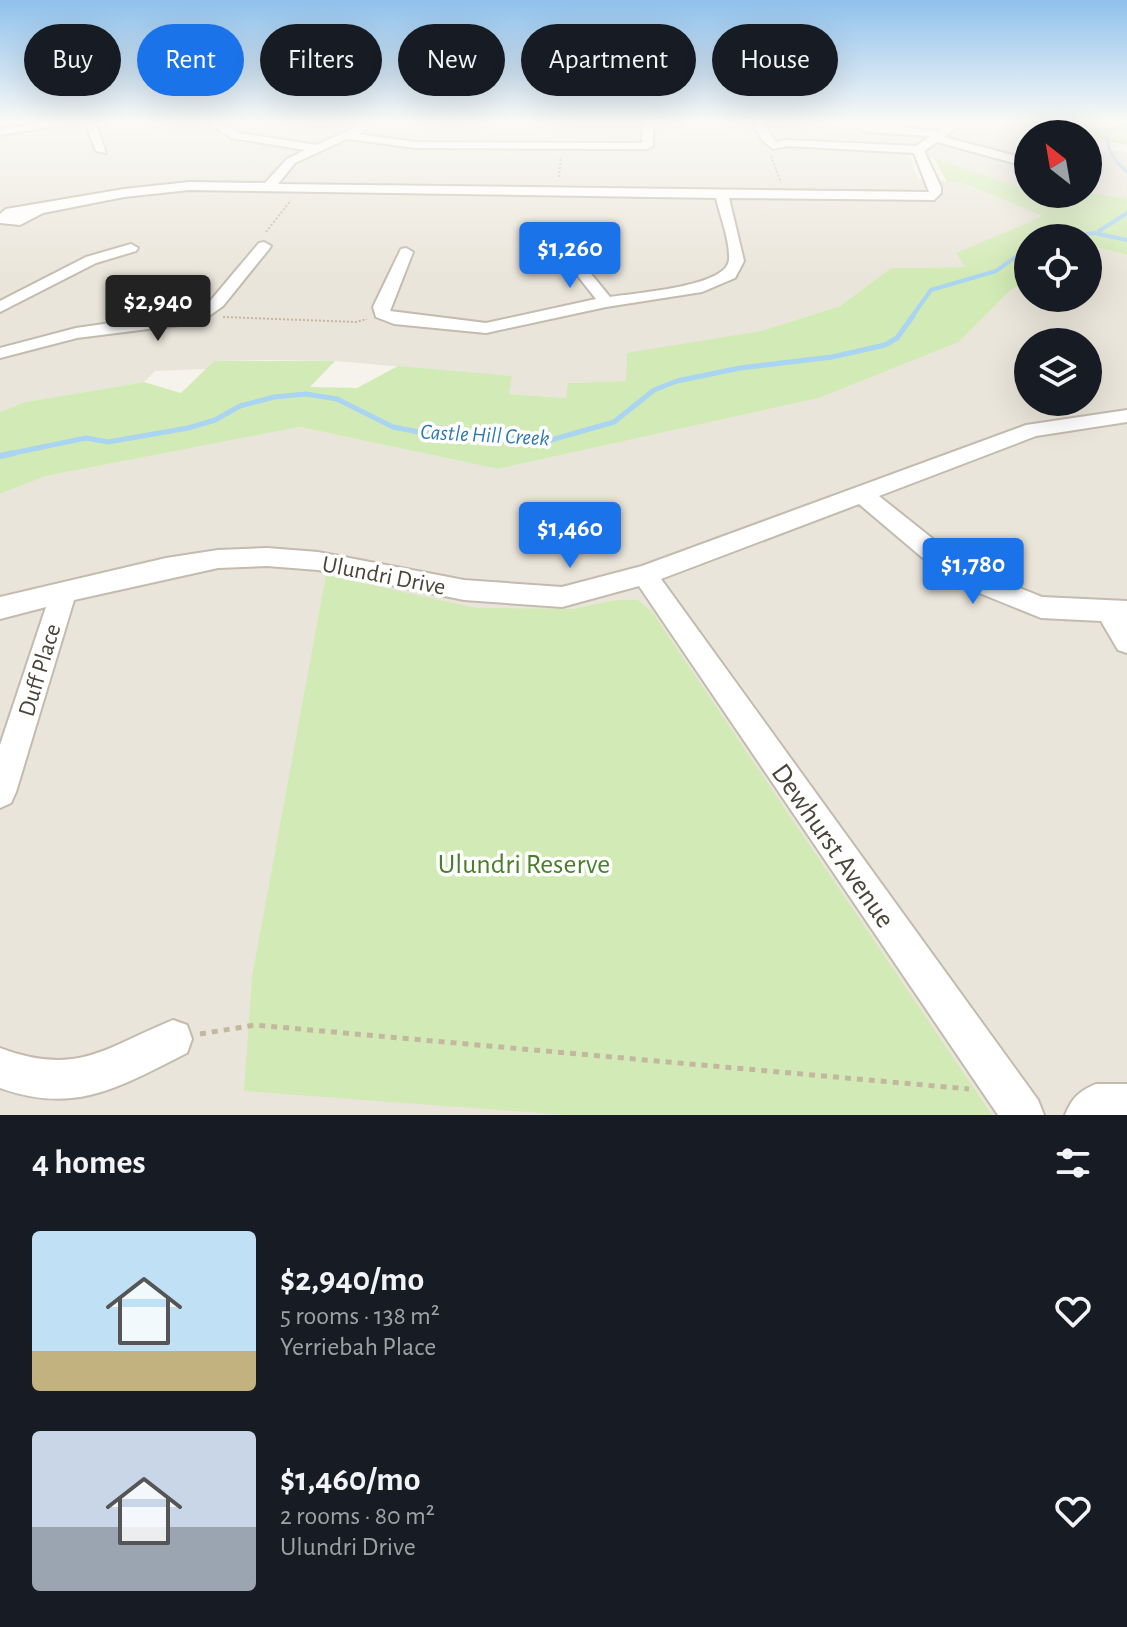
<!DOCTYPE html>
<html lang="en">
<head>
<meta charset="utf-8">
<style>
  body { margin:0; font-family:"Alegreya Sans",sans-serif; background:#20242c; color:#f1f3f6; height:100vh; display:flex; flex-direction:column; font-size:30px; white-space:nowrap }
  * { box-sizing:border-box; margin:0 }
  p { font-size:26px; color:#9ea1a6 }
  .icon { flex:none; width:44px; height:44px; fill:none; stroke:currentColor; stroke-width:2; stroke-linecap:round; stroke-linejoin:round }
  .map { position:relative; height:1115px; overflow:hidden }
  .details { display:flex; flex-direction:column; background:#171b24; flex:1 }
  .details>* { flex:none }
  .hud { position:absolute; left:24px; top:24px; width:1080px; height:72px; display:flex; gap:16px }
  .needle { width:52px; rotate:329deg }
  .buttons { position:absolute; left:1014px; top:120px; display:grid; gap:16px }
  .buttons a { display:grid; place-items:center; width:88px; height:88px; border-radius:50%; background:#171b24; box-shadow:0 8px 32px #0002; font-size:40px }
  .price { position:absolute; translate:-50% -68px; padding:0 18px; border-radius:8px; background:#1a73e8; color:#fff; font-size:26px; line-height:52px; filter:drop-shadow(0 2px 4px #0008) }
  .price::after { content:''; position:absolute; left:50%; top:48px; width:24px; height:18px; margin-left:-12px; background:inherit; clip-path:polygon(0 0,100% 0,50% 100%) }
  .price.current { background:#222; color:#fff }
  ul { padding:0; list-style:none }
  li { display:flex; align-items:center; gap:24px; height:200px; padding:0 32px }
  li span { display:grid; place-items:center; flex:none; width:224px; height:160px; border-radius:8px; color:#555 }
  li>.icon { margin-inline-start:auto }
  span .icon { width:96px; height:96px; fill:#fffc; stroke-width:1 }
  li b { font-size:34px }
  h2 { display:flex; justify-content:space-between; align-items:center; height:96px; padding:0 32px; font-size:34px }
  .tag { padding:0 28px; border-radius:36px; background:#171b24; box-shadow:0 8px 32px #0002; font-size:28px; line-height:72px }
  .tag.current { background:#1a73e8; color:#fff }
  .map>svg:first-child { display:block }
  .residential { fill:#eae5da; fill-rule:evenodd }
  .green { fill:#d2eab5 }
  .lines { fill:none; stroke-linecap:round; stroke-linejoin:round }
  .stream-far3 { stroke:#a9d4f2; stroke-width:3 }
  .stream-far2 { stroke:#a9d4f2; stroke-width:4 }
  .stream-far1 { stroke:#a9d4f2; stroke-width:5 }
  .stream { stroke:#a9d4f2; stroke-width:6 }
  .minor-casing { stroke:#c2bbae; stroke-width:4 }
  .path-far1 { stroke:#c4b79f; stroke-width:2; stroke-dasharray:2 2; stroke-linecap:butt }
  .path { stroke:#c4b79f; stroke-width:5; stroke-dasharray:6 6; stroke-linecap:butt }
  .minor { fill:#fff; fill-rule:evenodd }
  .labels { text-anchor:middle; stroke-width:7; stroke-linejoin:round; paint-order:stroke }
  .far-water-label { font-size:22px; font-style:italic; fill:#2e7ab2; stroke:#fff }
  .street-label { font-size:24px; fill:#4b4439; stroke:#fff }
  .near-street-label { font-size:28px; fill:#4b4439; stroke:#fff }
  .near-park-label { font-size:28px; fill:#4a7f2a; stroke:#fff }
</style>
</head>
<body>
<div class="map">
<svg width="1127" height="1115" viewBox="0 0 1127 1115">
  <rect width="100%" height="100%" fill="#f6f3ec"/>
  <!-- residential -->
  <g class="residential">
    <polygon points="0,122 1054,122 1070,134 1028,134 1028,190 934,158 906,155 910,158 918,179 961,183 1044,216 957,253 966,267 891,268 840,306 761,331 704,342 626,381 569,383 566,398 508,394 511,376 335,361 266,360 214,361 207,369 155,371 144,382 25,402 0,412"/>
    <polygon points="1088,148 1127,152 1127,198 1088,193"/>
    <path d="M1088 245 1127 255V1115H0V494L46 476 300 427 498 469 819 398 959 342 1012 289 1028 283V298H1088ZM1028 342H1088V402H1028Z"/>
  </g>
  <!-- green -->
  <g class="green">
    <polygon points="1054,122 1127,122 1127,144 1088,140 1088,134 1070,134"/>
    <polygon points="934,158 1028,190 1028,194 1088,193 1127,198 1127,255 1088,245 1088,238 1028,238 1028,283 1012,289 959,342 819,398 498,469 300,427 46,476 0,494 0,412 25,402 144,382 181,393 214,361 335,361 310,387 357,388 398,366 512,376 509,394 566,398 568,383 626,381 627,353 761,331 840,306 891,268 965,267 956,253 1043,216 962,183 947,182"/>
    <polygon points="326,575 476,608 572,609 616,600 638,600 652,612 992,1115 568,1115 244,1091 252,977"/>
  </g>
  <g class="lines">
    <!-- stream-far3 -->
    <path class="stream-far3" d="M1127 122 1107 133C1106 150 1115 161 1127 172"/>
    <!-- stream-far2 -->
    <g class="stream-far2">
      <polyline points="1099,231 1127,213"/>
      <polyline points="1062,238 1094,233 1127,240"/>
      <polyline points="911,318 931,290 996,271 1028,248"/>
    </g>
    <!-- stream-far1 -->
    <polyline class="stream-far1" points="4,455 86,438 108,442 188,428 215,420 240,406 274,397 306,394 337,399 393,427 439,436 551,440 614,422 654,390 677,381 740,368 832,357 885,345 897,338 913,316"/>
    <!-- stream -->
    <polyline class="stream" points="0,456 14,453"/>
    <!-- minor casing -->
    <g class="minor-casing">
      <g id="minor">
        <polygon points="54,122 79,122 0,135 0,129"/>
        <polygon points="85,122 95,122 106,153 96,151"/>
        <path d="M207 122H219L239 133 316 145 367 122H379L358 134 416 142 642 143 643 122H653V146L647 149 416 148 347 139 295 163 278 184 929 192 914 153 787 146 773 149 762 140 753 122H763L776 142 787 140 916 146 931 136 867 132 848 122 939 131 953 122H964L944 137 1028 159V167L937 142 924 151 941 187V193L934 200 729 198 744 261 735 278 702 292 606 307 486 333 394 324 376 317 373 307 401 249 406 248 413 252 390 311 486 323 596 299 562 256 569 252 574 253 610 297C633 293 729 287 729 259 730 240 720 216 716 198L189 190 124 197 43 213 20 225 0 223V214L6 209 124 189 189 182 265 183 287 159 305 150 232 138Z"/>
        <polygon points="264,242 271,246 269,249 223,306 206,318 180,325 77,338 0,358 0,348 76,328 194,311 211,300 259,243"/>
        <polygon points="131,244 138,248 136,251 96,263 0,312 0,301 86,257"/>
        <polygon points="1127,410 1127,422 1036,436 879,496 968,567 1042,597 1127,601 1127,653 1118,650 1101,621 1041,618 950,581 859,504 661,579 1038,1100 1044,1115 998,1115 639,586 562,607 464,600 318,570 267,566 218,568 74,600 16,792 11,803 0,808 0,745 46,607 0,619 0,597 166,558 218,550 267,548 318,552 464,580 562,587 642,566 1026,425"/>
        <path d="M173 1020 187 1025 192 1039 187 1053C119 1087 76 1115 0 1088V1048C78 1077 104 1048 173 1020Z"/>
        <path d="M1096 1084H1127V1115H1065C1072 1098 1079 1091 1096 1084Z"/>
      </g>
    </g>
    <!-- path-far1 -->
    <g class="path-far1">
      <polyline points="1031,122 1091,131"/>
      <polyline points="1092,122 1089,127 1106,140 1127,144"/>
      <polyline points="771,156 781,183"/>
      <polyline points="559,177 561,157"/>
      <polyline points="266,232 291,200"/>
      <polyline points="223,317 356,322 367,319"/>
    </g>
    <!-- path -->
    <polyline class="path" points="200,1034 255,1025 969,1089"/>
    <!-- minor -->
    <use href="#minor" class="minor"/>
  </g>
  <!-- sky -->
  <linearGradient id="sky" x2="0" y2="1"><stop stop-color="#8fc1ec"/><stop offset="0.44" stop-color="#fbfaf6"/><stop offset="1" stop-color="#fbfaf6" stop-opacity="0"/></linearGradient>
  <rect width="1127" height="278" fill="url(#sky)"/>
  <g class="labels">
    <!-- far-water labels -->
    <g class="far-water-label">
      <text transform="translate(485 434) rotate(3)" y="8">Castle Hill Creek</text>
    </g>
    <!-- street labels -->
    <g class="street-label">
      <text transform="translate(384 575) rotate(11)" y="8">Ulundri Drive</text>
      <text transform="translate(39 670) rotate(-73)" y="8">Duff Place</text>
    </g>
    <!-- near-street labels -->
    <g class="near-street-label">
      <text transform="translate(834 845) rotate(55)" y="10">Dewhurst Avenue</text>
    </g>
    <!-- near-park labels -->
    <g class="near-park-label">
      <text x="524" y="873">Ulundri Reserve</text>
    </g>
  </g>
</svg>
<div class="buttons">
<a><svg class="needle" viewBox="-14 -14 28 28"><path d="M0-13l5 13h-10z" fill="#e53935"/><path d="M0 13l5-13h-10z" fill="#9ea1a6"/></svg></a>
<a><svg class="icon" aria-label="locate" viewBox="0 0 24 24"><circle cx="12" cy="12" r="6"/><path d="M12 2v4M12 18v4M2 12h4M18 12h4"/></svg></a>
<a><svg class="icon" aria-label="layers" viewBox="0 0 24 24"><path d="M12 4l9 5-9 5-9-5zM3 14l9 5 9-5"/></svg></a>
</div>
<b class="price" style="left:570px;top:290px">$1,260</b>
<b class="price current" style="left:158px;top:343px">$2,940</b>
<b class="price" style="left:570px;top:570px">$1,460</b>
<b class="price" style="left:973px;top:606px">$1,780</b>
<div class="hud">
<a class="tag">Buy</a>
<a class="tag current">Rent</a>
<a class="tag">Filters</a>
<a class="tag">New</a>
<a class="tag">Apartment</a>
<a class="tag">House</a>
</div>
</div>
<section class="details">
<h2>4 homes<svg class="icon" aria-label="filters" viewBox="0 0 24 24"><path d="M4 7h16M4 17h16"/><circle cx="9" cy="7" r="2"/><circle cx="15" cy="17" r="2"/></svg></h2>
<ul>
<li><span style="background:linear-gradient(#bfe0f5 75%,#c2b280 0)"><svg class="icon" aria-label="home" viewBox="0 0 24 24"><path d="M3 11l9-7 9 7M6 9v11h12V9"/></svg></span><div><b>$2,940/mo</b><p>5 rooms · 138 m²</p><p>Yerriebah Place</p></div><svg class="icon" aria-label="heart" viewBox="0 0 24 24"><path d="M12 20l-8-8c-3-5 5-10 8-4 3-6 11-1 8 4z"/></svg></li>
<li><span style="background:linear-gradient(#c9d6e8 60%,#9aa5b1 0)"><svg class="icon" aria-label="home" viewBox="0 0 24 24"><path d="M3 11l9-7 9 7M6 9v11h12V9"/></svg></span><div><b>$1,460/mo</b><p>2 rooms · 80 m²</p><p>Ulundri Drive</p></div><svg class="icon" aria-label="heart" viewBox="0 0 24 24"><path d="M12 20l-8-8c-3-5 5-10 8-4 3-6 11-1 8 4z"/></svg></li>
</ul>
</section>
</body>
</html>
